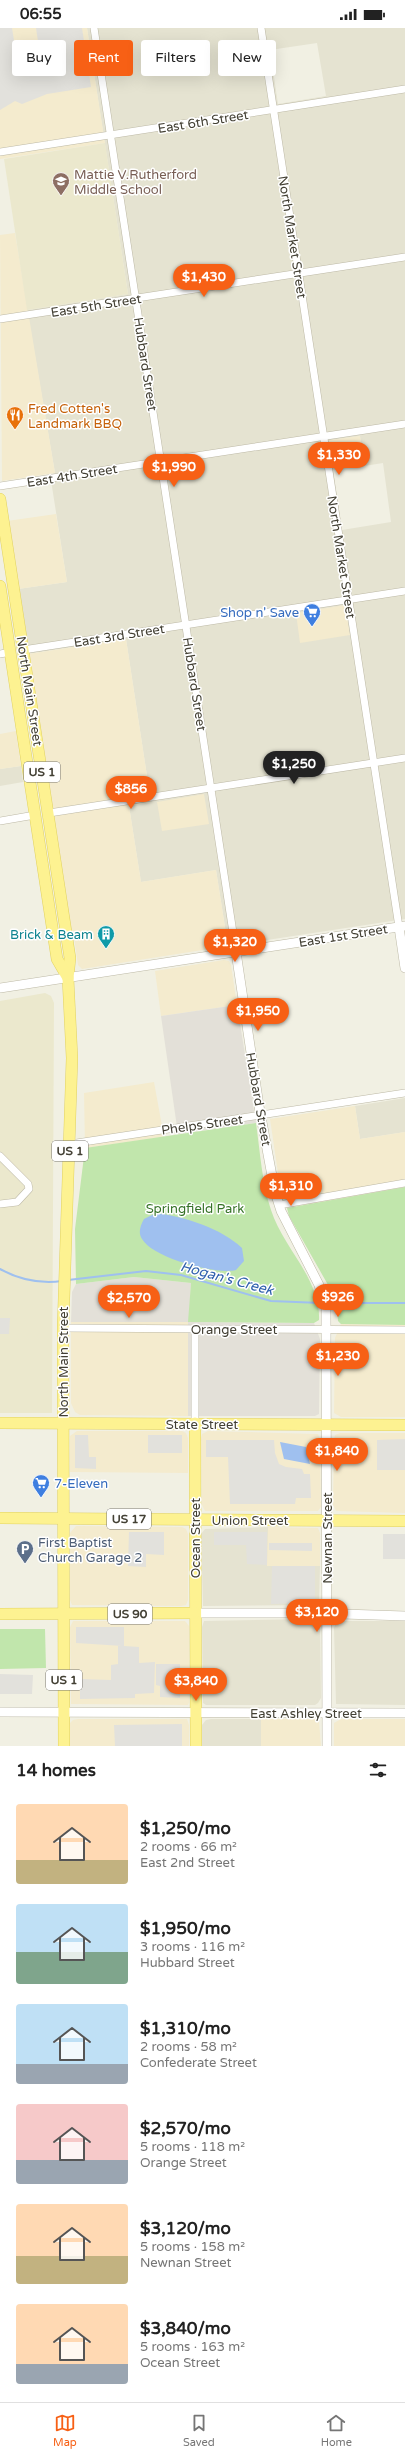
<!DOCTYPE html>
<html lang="en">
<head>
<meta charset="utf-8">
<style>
  body { margin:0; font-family:"Varela Round",sans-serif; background:#f6f6f6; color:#222; height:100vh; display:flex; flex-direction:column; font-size:15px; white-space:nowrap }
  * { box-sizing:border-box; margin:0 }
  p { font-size:13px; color:#767676 }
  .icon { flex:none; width:22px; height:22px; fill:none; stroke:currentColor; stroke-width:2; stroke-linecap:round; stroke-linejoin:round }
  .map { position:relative; height:1718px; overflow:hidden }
  .side { display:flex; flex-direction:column; background:#fff; flex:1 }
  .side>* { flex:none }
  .top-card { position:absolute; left:12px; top:12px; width:381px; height:36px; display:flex; gap:8px }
  .price { position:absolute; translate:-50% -34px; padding:0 9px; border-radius:14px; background:#f76015; color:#fff; font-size:13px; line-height:26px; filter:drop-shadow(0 1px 2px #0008) }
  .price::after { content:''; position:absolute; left:50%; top:24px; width:12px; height:9px; margin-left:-6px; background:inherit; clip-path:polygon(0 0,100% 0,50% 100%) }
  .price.selected { background:#222; color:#fff }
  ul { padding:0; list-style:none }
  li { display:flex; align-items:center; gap:12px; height:100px; padding:0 16px }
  li span { display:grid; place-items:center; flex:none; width:112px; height:80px; border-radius:4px; color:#555 }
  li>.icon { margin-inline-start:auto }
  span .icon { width:48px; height:48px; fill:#fffc; stroke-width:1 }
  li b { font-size:17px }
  h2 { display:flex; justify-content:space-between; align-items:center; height:48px; padding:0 16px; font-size:17px }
  .pill { padding:0 14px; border-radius:4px; background:#fff; box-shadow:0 4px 16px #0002; font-size:14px; line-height:36px }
  .pill.selected { background:#f76015; color:#fff }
  .status { display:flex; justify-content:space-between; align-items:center; height:28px; padding:0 20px; background:#fff; direction:ltr }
  .status svg { height:11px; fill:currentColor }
  .menu { display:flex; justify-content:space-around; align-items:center; height:56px; border-top:1px solid #e0e0e0; background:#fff; font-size:11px; color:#767676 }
  .menu a { display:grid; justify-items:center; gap:2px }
  .menu .selected { color:#f76015 }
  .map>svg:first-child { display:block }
  .residential { fill:#e5e3d1; fill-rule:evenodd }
  .commercial { fill:#f4ebce }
  .industrial { fill:#e3e0d8 }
  .education { fill:#ebe8cd }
  .green { fill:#c1e6ac }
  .parking { fill:#e2e1dc }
  .water { fill:#9fc0ef }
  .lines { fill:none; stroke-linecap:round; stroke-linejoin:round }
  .stream { stroke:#9fc0ef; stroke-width:2 }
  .minor-casing { stroke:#bdb9a6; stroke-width:8 }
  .tertiary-casing { stroke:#bdb9a6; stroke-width:10 }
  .primary-casing { stroke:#e1d261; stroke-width:12 }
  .minor { stroke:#fff; stroke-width:7 }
  .tertiary { stroke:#fff; stroke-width:9 }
  .primary { stroke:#fdf291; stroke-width:11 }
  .labels { text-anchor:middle; stroke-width:3; stroke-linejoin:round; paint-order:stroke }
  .shield { fill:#fff; stroke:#7b7971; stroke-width:1 }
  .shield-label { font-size:12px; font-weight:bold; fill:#434034 }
  .street-label { font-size:13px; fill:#434034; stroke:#fff }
  .education-label { font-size:13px; fill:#785e54; stroke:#fff; text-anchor:start }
  .food-label { font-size:13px; fill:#c56008; stroke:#fff; text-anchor:start }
  .shop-label { font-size:13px; fill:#366cbe; stroke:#fff; text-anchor:end }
  .culture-label { font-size:13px; fill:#0d838f; stroke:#fff; text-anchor:end }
  .park-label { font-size:13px; fill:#377328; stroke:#fff }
  .service-label { font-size:13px; fill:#4e5e75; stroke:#fff; text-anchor:start }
  .water-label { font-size:14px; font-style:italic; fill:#2f61ad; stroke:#fff }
</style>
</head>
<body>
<div class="status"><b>06:55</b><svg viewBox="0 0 49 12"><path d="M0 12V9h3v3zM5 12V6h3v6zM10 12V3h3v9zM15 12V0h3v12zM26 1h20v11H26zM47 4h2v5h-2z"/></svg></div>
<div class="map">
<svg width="405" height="1718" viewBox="0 0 405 1718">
  <rect width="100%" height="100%" fill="#f1f0e3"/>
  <!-- residential -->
  <g class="residential">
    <path d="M87 0H405V891L228 918 216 842 141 854 129 778 151 774 126 611 28 626 18 561 67 554 50 446 55 445 27 282 128 266ZM317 15 326 68 278 76 270 22ZM360 408 364 438 383 435 391 494 342 502 329 413Z"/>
    <polygon points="21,738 23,754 0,758 0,741"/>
    <polygon points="405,1070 405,1104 360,1111 355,1078"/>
    <polygon points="268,1499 268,1538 320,1538 319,1577 203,1578 201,1506 205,1501"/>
    <polygon points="315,1591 320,1593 321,1670 318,1675 315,1677 206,1677 203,1675 202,1599 204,1593"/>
    <polygon points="342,1593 405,1593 405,1677 336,1676 334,1600 336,1595"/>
    <polygon points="211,1691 261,1691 261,1718 202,1718 202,1697 206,1692"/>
  </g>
  <!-- commercial -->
  <g class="commercial">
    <polygon points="0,0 87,0 105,115 0,131"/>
    <polygon points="15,205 55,445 2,453 0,207"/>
    <polygon points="360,408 364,438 333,442 329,412"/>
    <polygon points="56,486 67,554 18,561 7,493"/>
    <polygon points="345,577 350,607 300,615 296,585"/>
    <polygon points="126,611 151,774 129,778 141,854 216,842 228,918 82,941 78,937 74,909 71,906 28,626"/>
    <polygon points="16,703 21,738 0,741 0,706"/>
    <polygon points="204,766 209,796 162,803 157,774"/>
    <polygon points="224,932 229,933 231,937 237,977 161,988 155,943"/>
    <polygon points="154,1054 164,1109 85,1120 84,1065"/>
    <polygon points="355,1078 360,1111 405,1104 405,1159 287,1180 282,1172 270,1091"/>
    <polygon points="71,1294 188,1294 188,1388 80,1387 75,1384 71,1375"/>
    <polygon points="341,1296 405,1297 405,1389 341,1389 334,1385 335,1310"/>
    <polygon points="77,1403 182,1403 186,1405 188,1410 188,1445 70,1444 70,1408"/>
    <polygon points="208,1403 318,1406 320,1412 321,1479 318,1483 205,1483 202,1477 201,1410 202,1406"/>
    <polygon points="340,1405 405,1405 405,1485 336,1483 333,1477 334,1411 335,1407"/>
    <polygon points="76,1498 182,1499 186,1501 188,1506 188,1572 186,1577 181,1578 72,1577 70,1572 70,1505"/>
    <polygon points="268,1499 318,1500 320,1505 320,1538 267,1538"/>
    <polygon points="73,1593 185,1593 189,1598 189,1675 188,1677 71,1676 70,1599"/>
    <polygon points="78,1691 187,1691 189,1697 189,1718 70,1718 70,1695 73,1692"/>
    <polygon points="261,1691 314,1691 319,1693 321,1718 261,1718"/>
    <polygon points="341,1691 405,1691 405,1718 334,1718 334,1695"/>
  </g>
  <!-- industrial -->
  <g class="industrial">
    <polygon points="237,977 256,1095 178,1106 161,988"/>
    <polygon points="134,1249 191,1255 189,1294 314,1295 320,1311 319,1386 315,1388 188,1388 188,1294 71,1294 72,1264 76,1256"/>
  </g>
  <!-- education -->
  <g class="education">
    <polygon points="105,115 128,266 27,282 4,131"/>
    <polygon points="45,965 51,968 54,975 52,1385 0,1385 0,973"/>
  </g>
  <!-- green -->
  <g class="green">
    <path d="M256 1095C260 1123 262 1155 271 1182 283 1220 321 1251 319 1292L314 1295 188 1294 191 1255 134 1249 76 1256 75 1201 85 1120Z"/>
    <polygon points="405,1159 405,1297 341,1296 338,1293 336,1271 289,1188 287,1180"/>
    <polygon points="0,1601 45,1601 46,1640 0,1641"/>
  </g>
  <!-- parking -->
  <g class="parking">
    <polygon points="0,0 12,0 18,37 41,33 36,0 82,0 91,59 47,66 22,76 15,73 0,82"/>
    <polygon points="0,1290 10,1290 9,1306 0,1306"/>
    <polygon points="75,1407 88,1407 89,1429 96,1429 96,1441 75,1440"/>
    <rect x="148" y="1407" width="34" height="18"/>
    <polygon points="405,1411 405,1442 377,1442 377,1412"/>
    <polygon points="206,1412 274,1412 275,1425 279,1436 286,1439 302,1441 304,1446 310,1446 311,1470 296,1470 295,1476 230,1476 228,1429 206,1429"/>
    <polygon points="129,1504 164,1504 164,1527 146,1526 146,1539 128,1538"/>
    <polygon points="214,1504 267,1504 267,1537 247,1536 246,1517 214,1517"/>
    <rect x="383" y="1506" width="22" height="25"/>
    <polygon points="269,1515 312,1515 312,1523 269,1522"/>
    <polygon points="272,1538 315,1538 315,1575 271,1576"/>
    <polygon points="76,1599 124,1599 124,1618 139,1619 139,1635 155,1634 154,1665 135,1666 135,1670 80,1671 80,1651 111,1652 111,1637 118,1636 118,1618 123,1618 76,1615"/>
    <polygon points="156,1636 180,1636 180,1670 160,1669 160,1658 156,1657"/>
    <polygon points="0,1646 33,1647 32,1666 0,1666"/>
    <polygon points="182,1696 182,1718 115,1718 114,1697"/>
  </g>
  <!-- water -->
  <g class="water">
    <path d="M156 1185C185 1189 221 1200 242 1220L244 1233 236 1242C216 1247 153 1230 142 1211 138 1205 140 1198 144 1191Z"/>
    <polygon points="280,1414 306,1419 310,1436 284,1431"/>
  </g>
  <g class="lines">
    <!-- stream -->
    <g class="stream">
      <path d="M0 1241C20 1252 39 1256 62 1253"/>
      <polyline points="68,1252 146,1243 181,1247 271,1273 321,1275"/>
      <polyline points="328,1275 405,1275"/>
    </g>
    <!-- minor casing -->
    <g class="minor-casing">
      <g id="minor">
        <polyline points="94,0 236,924"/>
        <polyline points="261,0 399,899"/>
        <polyline points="0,124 405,61"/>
        <polyline points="0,291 405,229"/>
        <polyline points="0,458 405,396"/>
        <polyline points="23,622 405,563"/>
        <polyline points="0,626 10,624"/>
        <polyline points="49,785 405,730"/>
        <polyline points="0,793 35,787"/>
        <polyline points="70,1116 405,1065"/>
        <polyline points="0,1128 28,1156 29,1161 17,1174 0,1176"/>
        <polyline points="279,1177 405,1155"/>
        <polyline points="63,1300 405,1302"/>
        <polyline points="195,1395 195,1301"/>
      </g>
    </g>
    <!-- tertiary casing -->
    <g class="tertiary-casing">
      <g id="tertiary">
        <polyline points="399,899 405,940"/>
        <polyline points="236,924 259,1078 275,1164 281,1183 319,1257 326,1280 327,1718"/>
        <polyline points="0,960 405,898"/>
        <polyline points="195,1585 312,1585 405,1588"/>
        <polyline points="0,1684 405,1685"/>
      </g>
    </g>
    <!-- primary casing -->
    <g class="primary-casing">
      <g id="primary">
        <polyline points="0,471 70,930 68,950 72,1030 63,1300 64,1718"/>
        <polyline points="0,558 57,931 68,950"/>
        <polyline points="0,1395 405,1397"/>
        <polyline points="195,1395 196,1718"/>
        <polyline points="0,1490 405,1493"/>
        <polyline points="0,1586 195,1585"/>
      </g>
    </g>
    <!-- minor -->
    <use href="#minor" class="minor"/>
    <!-- tertiary -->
    <use href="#tertiary" class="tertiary"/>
    <!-- primary -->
    <use href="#primary" class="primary"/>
  </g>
  <!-- icons -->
  <defs>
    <g id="school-pin" transform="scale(0.9)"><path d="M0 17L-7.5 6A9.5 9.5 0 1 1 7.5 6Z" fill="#8d6e63" stroke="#fff"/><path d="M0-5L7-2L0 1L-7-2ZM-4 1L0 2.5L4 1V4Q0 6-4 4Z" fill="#fff"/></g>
    <g id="restaurant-pin" transform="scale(0.9)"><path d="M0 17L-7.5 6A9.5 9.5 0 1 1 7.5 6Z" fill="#e8710a" stroke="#fff"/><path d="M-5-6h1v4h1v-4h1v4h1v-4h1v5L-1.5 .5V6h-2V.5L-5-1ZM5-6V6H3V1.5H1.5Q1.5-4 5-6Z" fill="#fff"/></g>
    <g id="supermarket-pin" transform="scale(0.9)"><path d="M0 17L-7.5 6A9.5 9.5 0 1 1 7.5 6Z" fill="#3f7fe0" stroke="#fff"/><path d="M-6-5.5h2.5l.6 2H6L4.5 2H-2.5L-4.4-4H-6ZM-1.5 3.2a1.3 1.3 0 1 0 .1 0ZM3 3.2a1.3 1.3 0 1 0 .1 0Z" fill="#fff"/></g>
    <g id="building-pin" transform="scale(0.9)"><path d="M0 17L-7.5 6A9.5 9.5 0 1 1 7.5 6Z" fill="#0f9aa8" stroke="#fff"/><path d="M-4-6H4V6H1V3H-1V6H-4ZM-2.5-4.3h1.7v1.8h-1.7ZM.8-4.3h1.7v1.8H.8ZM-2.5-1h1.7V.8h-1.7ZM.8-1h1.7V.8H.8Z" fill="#fff"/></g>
    <g id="parking-pin" transform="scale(0.9)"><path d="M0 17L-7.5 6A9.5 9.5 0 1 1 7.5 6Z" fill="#5c6f8a" stroke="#fff"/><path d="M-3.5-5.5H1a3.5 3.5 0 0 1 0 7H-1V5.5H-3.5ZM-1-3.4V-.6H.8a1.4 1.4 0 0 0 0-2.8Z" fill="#fff"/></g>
  </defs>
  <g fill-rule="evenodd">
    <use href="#school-pin" x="61" y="153"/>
    <use href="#restaurant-pin" x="15" y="387"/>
    <use href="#supermarket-pin" x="312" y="584"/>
    <use href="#building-pin" x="106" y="906"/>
    <use href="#supermarket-pin" x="41" y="1455"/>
    <use href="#parking-pin" x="25" y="1521"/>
  </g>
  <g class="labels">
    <!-- shield labels -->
    <g class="shield">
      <rect x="24" y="734" width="36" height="20" rx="3"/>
      <rect x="52" y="1113" width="36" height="20" rx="3"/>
      <rect x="107" y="1481" width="44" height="20" rx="3"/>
      <rect x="108" y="1576" width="44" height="20" rx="3"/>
      <rect x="46" y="1642" width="36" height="20" rx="3"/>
    </g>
    <g class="shield-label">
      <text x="42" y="748">US 1</text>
      <text x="70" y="1127">US 1</text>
      <text x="129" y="1495">US 17</text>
      <text x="130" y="1590">US 90</text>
      <text x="64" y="1656">US 1</text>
    </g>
    <!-- street labels -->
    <g class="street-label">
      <text transform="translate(203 93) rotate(-9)" y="5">East 6th Street</text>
      <text transform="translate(293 209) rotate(81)" y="5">North Market Street</text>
      <text transform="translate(96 277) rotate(-9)" y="5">East 5th Street</text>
      <text transform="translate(146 336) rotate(81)" y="5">Hubbard Street</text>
      <text transform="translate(72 447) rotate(-9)" y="5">East 4th Street</text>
      <text transform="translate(342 529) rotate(81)" y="5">North Market Street</text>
      <text transform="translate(119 607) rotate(-9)" y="5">East 3rd Street</text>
      <text transform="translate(195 656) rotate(81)" y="5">Hubbard Street</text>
      <text transform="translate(30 663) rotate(81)" y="5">North Main Street</text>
      <text transform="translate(343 907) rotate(-9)" y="5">East 1st Street</text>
      <text transform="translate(259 1071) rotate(80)" y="5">Hubbard Street</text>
      <text transform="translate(202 1096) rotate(-8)" y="5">Phelps Street</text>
      <text x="234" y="1306">Orange Street</text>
      <text transform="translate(63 1334) rotate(-90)" y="5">North Main Street</text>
      <text x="202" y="1401">State Street</text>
      <text x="250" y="1497">Union Street</text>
      <text transform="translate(195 1510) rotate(-90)" y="5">Ocean Street</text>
      <text transform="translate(327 1510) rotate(-90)" y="5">Newnan Street</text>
      <text x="306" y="1690">East Ashley Street</text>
    </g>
    <!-- education labels -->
    <g class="education-label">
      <text x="74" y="151">Mattie V.Rutherford<tspan x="74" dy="15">Middle School</tspan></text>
    </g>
    <!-- food labels -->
    <g class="food-label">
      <text x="28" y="385">Fred Cotten's<tspan x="28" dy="15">Landmark BBQ</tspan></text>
    </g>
    <!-- shop labels -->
    <g class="shop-label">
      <text x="299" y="589">Shop n' Save</text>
      <text x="54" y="1460" text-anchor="start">7-Eleven</text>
    </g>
    <!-- culture labels -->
    <g class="culture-label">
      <text x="93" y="911">Brick &amp; Beam</text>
    </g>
    <!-- park labels -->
    <g class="park-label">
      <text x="195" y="1185">Springfield Park</text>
    </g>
    <!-- service labels -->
    <g class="service-label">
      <text x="38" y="1519">First Baptist<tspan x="38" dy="15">Church Garage 2</tspan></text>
    </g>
    <!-- water labels -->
    <g class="water-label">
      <text transform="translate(227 1250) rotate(15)" y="5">Hogan's Creek</text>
    </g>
  </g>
</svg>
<b class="price" style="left:204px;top:270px">$1,430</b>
<b class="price" style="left:339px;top:448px">$1,330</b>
<b class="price" style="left:174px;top:460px">$1,990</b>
<b class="price selected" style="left:294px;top:757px">$1,250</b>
<b class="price" style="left:131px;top:782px">$856</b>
<b class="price" style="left:235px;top:935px">$1,320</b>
<b class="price" style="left:258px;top:1004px">$1,950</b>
<b class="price" style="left:291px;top:1179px">$1,310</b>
<b class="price" style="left:338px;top:1290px">$926</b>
<b class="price" style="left:129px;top:1291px">$2,570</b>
<b class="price" style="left:338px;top:1349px">$1,230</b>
<b class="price" style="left:337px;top:1444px">$1,840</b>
<b class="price" style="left:317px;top:1605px">$3,120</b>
<b class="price" style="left:196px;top:1674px">$3,840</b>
<div class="top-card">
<a class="pill">Buy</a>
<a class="pill selected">Rent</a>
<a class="pill">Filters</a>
<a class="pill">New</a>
</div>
</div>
<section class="side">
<h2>14 homes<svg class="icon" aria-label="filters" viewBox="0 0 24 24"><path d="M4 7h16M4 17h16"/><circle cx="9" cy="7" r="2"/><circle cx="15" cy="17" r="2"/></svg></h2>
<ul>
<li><span style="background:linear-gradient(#ffd9b3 70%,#c2b280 0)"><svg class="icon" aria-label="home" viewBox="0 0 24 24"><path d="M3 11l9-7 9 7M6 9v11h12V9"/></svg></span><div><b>$1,250/mo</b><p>2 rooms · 66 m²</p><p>East 2nd Street</p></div></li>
<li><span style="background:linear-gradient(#bfe0f5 60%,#7fa58c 0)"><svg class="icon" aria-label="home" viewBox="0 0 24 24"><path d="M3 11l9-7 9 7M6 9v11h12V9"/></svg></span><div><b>$1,950/mo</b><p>3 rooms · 116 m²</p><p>Hubbard Street</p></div></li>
<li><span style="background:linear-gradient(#bfe0f5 75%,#9aa5b1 0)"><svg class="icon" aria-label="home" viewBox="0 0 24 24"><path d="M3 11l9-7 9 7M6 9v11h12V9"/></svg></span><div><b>$1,310/mo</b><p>2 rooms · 58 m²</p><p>Confederate Street</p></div></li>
<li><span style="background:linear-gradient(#f6c9c9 70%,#9aa5b1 0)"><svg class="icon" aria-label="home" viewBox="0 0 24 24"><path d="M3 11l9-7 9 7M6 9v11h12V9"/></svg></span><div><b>$2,570/mo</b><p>5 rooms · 118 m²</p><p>Orange Street</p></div></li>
<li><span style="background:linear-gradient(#ffd9b3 65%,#c2b280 0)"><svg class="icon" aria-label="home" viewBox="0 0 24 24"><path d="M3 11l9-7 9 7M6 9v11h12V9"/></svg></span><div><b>$3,120/mo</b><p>5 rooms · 158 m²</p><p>Newnan Street</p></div></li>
<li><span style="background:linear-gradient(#ffd9b3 75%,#9aa5b1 0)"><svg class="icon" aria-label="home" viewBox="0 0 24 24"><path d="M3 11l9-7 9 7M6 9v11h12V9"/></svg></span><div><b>$3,840/mo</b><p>5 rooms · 163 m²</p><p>Ocean Street</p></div></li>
</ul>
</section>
<nav class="menu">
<a class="selected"><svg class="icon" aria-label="map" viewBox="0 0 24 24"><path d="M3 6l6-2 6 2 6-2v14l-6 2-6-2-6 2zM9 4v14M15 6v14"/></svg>Map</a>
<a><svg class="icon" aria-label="saved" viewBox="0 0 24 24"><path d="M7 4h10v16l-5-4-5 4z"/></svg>Saved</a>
<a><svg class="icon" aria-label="home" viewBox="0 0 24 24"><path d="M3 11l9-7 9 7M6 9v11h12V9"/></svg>Home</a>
</nav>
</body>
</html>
